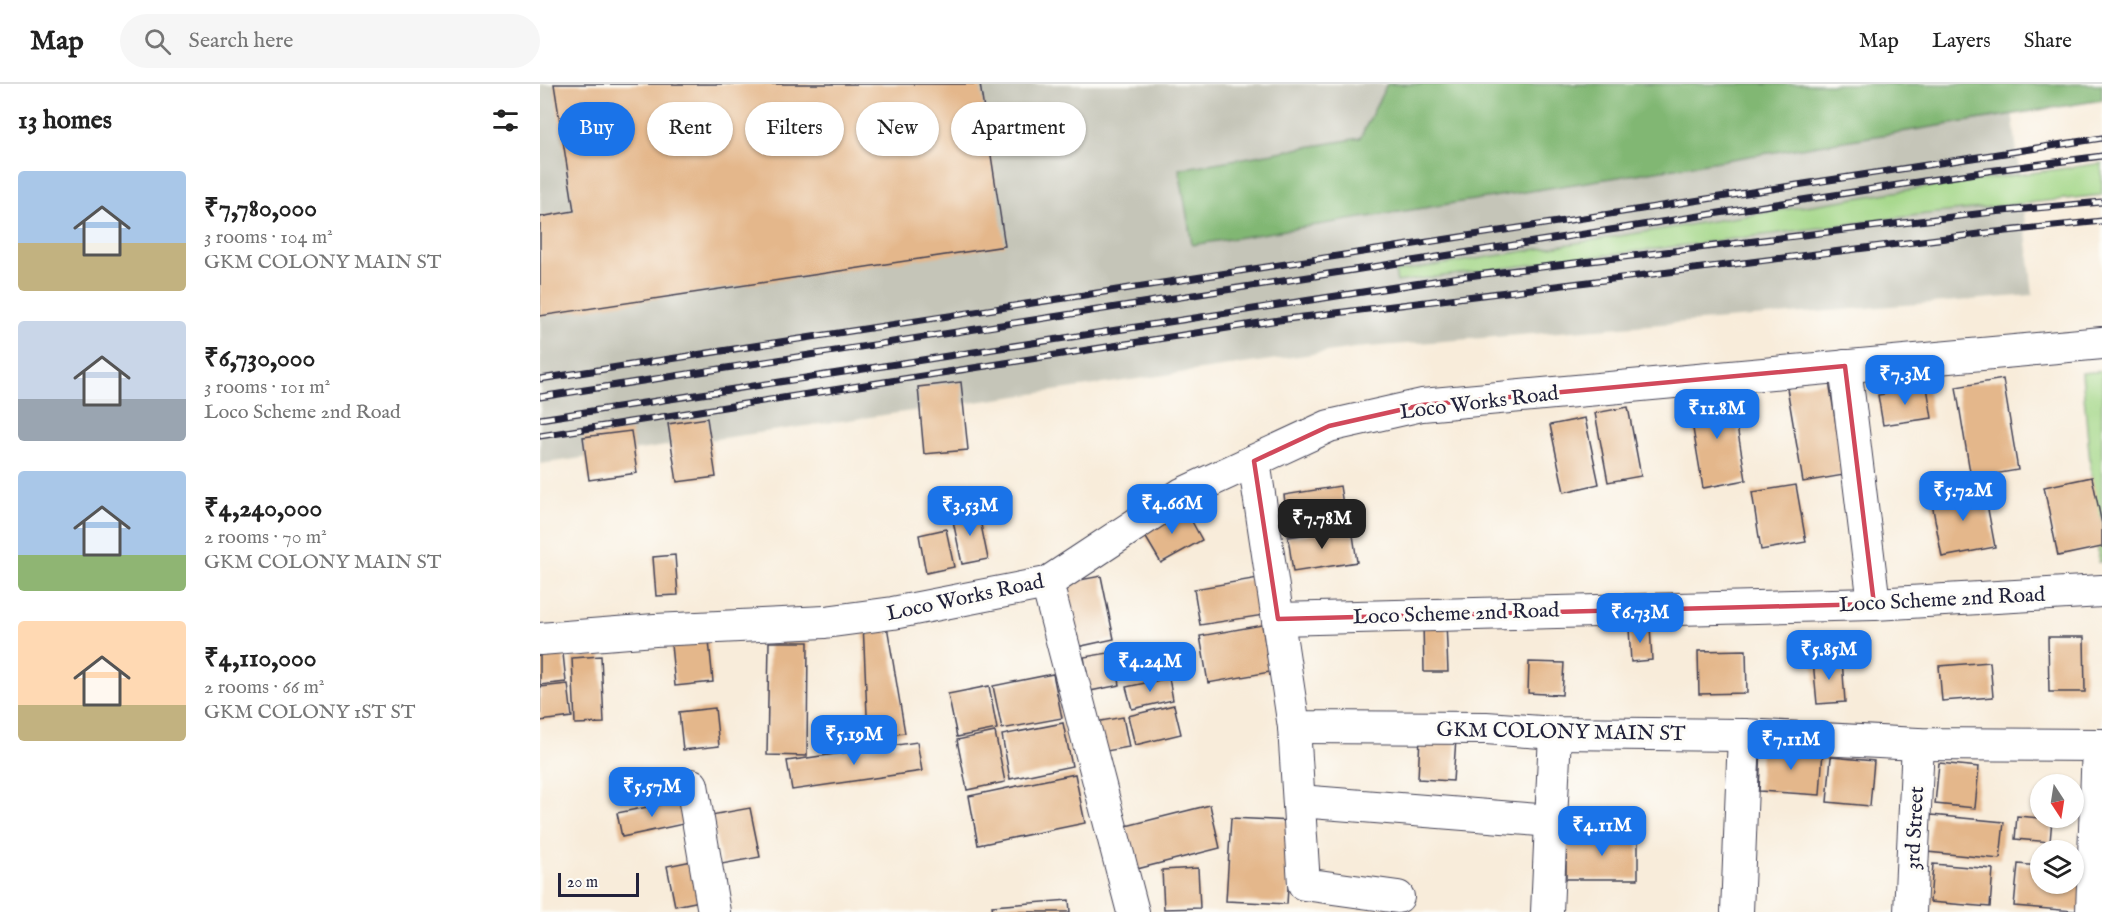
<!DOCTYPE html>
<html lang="en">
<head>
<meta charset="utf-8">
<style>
  body { margin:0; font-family:"IM FELL English",serif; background:#f6f6f6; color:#222; height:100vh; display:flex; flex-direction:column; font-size:22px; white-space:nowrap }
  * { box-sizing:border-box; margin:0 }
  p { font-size:20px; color:#767676 }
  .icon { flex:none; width:33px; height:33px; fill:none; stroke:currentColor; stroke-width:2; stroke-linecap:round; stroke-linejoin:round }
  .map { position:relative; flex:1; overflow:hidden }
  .panel { display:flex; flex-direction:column; background:#fff; width:540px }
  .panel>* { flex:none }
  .banner { position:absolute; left:18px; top:18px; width:570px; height:54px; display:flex; gap:12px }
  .needle { width:39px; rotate:168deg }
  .buttons { position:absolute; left:1490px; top:690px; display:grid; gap:12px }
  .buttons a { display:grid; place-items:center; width:54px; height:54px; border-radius:50%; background:#fff; box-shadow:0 2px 4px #0004; font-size:30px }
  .scale { position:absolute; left:18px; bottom:15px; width:81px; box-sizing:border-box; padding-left:6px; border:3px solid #22223b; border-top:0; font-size:16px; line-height:21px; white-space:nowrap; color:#22223b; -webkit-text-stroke:4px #fdfcf7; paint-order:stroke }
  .price { position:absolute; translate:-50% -51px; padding:0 14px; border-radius:12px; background:#1a73e8; color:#fff; font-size:20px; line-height:39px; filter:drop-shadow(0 2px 3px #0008) }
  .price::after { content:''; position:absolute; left:50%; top:36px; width:18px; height:14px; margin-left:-9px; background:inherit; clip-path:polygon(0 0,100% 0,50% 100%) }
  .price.selected { background:#222; color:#fff }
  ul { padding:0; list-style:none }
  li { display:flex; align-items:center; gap:18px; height:150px; padding:0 18px }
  li span { display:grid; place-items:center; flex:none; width:168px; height:120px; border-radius:6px; color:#555 }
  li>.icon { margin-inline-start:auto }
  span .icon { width:72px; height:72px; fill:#fffc; stroke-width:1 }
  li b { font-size:26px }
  h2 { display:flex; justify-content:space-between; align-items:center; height:72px; padding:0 18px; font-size:26px }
  .pill { padding:0 21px; border-radius:27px; background:#fff; box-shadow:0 2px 4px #0004; font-size:21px; line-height:54px }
  .pill.selected { background:#1a73e8; color:#fff }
  header { display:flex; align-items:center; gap:36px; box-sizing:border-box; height:84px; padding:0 30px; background:#fff; border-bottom:2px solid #e0e0e0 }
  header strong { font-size:28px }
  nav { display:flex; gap:33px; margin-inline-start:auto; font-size:21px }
  .search { width:420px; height:54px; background:#f6f6f6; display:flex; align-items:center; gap:15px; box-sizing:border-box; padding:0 21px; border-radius:33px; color:#767676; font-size:22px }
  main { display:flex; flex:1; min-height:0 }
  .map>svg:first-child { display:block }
  .industrial { fill:#c5c5b8 }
  .green { fill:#a2d686; stroke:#627c60; stroke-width:1.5 }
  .forest { fill:#81b773; stroke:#526c57; stroke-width:1.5 }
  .building { fill:#e4b78b }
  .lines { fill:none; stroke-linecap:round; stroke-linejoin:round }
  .minor-casing { stroke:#424053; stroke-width:34 }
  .minor { stroke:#fff; stroke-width:32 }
  .rail-casing { stroke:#22223b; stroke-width:7 }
  .rail { stroke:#fdfcf7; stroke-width:4.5; stroke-dasharray:14; stroke-linecap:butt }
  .marked { fill:none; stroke:#d1495b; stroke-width:4.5; stroke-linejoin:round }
  .labels { text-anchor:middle; stroke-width:6; stroke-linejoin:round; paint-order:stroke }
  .street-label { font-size:21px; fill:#22223b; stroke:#fdfcf7 }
</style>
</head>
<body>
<header>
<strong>Map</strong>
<div class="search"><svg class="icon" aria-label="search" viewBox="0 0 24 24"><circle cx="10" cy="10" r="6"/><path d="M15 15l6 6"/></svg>Search here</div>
<nav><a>Map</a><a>Layers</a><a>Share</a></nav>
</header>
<main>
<section class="panel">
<h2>13 homes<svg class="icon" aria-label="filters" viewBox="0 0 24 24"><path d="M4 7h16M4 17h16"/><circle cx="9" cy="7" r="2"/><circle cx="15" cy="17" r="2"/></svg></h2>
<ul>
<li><span style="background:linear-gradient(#a9c7e8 60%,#c2b280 0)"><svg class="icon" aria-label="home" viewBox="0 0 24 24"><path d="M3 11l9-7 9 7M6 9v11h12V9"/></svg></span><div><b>₹7,780,000</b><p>3 rooms · 104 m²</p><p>GKM COLONY MAIN ST</p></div></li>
<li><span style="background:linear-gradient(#c9d6e8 65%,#9aa5b1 0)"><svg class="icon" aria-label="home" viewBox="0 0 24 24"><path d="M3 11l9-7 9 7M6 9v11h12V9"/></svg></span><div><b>₹6,730,000</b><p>3 rooms · 101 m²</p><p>Loco Scheme 2nd Road</p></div></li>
<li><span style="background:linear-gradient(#a9c7e8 70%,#8fb573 0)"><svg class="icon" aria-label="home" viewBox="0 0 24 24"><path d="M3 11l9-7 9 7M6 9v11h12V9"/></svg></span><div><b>₹4,240,000</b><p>2 rooms · 70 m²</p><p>GKM COLONY MAIN ST</p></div></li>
<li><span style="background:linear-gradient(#ffd9b3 70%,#c2b280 0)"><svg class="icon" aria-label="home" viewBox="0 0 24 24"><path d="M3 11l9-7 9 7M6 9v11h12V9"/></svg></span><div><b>₹4,110,000</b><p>2 rooms · 66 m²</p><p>GKM COLONY 1ST ST</p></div></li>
</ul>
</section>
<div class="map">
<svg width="1562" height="828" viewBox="0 0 1562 828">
  <rect width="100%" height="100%" fill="#fdfcf7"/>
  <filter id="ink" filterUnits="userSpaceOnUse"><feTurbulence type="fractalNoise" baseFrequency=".0167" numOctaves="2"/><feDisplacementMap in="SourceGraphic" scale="12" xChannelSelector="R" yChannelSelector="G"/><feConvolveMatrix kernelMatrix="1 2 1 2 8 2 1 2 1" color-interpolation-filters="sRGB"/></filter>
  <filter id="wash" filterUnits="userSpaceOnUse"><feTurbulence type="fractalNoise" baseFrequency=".008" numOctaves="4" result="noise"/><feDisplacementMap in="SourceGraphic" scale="24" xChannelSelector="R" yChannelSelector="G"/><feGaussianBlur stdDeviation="1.35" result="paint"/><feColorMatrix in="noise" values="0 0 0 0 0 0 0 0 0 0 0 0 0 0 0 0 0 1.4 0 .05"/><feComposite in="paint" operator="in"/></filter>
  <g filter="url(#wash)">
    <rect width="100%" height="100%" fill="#f8ecda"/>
    <!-- industrial -->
    <polygon class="industrial" points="0,0 1562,0 1562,4 1471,16 1493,211 815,264 0,380"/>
    <!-- green -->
    <g class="green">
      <polygon points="1562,79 1562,111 1387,130 857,198 855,188 1354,108"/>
      <polygon points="1562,287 1562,478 1559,478 1542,289"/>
    </g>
    <!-- forest -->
    <polygon class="forest" points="847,0 1562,0 1562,16 652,161 639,85 820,54"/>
    <g id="blocks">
      <!-- building -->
      <g class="building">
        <polygon points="14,0 440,0 465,162 0,232 0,133 34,127"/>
        <polygon points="1463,295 1478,386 1431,394 1416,303"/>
        <polygon points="1289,297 1304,391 1263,398 1247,304"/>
        <polygon points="421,298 428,366 384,370 378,303"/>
        <polygon points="1387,303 1392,334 1343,341 1338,311"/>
        <polygon points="1191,307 1206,396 1163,404 1148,315"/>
        <polygon points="1088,323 1101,392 1068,398 1055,329"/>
        <polygon points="167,334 176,393 137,398 128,340"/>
        <polygon points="1045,334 1059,400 1024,408 1010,341"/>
        <polygon points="91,347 97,389 49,396 43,353"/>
        <polygon points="1552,393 1562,440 1562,463 1518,472 1504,403"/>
        <polygon points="1256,401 1266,458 1221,466 1212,408"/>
        <polygon points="800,402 806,439 749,447 744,411"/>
        <polygon points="1444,404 1455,463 1402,473 1391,414"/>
        <polygon points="644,423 662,456 621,479 602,447"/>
        <polygon points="438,426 448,475 422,480 412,432"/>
        <polygon points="812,444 817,478 753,488 748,453"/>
        <polygon points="406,445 414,483 386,489 379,451"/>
        <polygon points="135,471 138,511 116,512 113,473"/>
        <polygon points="561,492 574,555 537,563 524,499"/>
        <polygon points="718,494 724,531 660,541 654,505"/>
        <polygon points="346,536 365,649 328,653 323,539"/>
        <polygon points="883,537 906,537 908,588 884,588"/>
        <polygon points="722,541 730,588 668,599 660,552"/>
        <polygon points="1110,542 1112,576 1091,578 1089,544"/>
        <polygon points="168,546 173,598 135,602 130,550"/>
        <polygon points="1508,553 1544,553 1545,608 1509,608"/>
        <polygon points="229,558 268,558 267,672 227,671"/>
        <polygon points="22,560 26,598 0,601 0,563"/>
        <polygon points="1206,566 1207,609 1159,610 1158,567"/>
        <polygon points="574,568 580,601 550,607 544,573"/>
        <polygon points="61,572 64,639 35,640 32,574"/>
        <polygon points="1302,575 1305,618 1277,620 1273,577"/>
        <polygon points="989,578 1024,579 1022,611 988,609"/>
        <polygon points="1450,578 1453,613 1402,617 1399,582"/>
        <polygon points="513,590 522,634 462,645 453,602"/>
        <polygon points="629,594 633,616 592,625 586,603"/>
        <polygon points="28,600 32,633 0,637 0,603"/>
        <polygon points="449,602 457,645 417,653 408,610"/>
        <polygon points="634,621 641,650 595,661 588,632"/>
        <polygon points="175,624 179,662 143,666 139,628"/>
        <polygon points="583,633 589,663 561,668 555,638"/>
        <polygon points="523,639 532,682 470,695 462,651"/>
        <polygon points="455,648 465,698 427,706 417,656"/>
        <polygon points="880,653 916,655 913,697 878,695"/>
        <polygon points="377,658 382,687 252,706 247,677"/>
        <polygon points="1221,663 1283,666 1280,711 1219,707"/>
        <polygon points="1291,673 1334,677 1330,722 1287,718"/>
        <polygon points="1399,679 1439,683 1435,724 1395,720"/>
        <polygon points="535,690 545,739 438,761 429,712"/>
        <polygon points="143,716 148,739 82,753 77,729"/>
        <polygon points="670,721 680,764 597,785 586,742"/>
        <polygon points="210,724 220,773 182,780 171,731"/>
        <polygon points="1391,731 1464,738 1460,775 1387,768"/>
        <polygon points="1477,732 1512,735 1510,758 1475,755"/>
        <polygon points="691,734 752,737 747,820 686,817"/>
        <polygon points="1098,751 1098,795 1026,795 1026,752"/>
        <polygon points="157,776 165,816 135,822 127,782"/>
        <polygon points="1393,780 1453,785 1450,823 1390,818"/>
        <polygon points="1478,780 1500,782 1500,800 1533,800 1533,785 1549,787 1545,828 1474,822"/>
        <polygon points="658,784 660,824 624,825 622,786"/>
        <polygon points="529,816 530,828 453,828 452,822"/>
      </g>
    </g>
  </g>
  <g filter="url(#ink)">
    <use href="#blocks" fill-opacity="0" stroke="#424053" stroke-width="1.5"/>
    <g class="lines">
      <!-- minor casing -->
      <g class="minor-casing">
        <g id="minor">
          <polyline points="1305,282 1334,520"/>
          <polyline points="714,377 754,643 946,644 1015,649 1204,651 1378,660 1562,661"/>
          <polyline points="507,499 593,828"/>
          <polyline points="738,535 1334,520 1562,507"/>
          <polyline points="0,555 115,546 285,538 353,529 507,499 642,410 789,342 882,321 1562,259"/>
          <polyline points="754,643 764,800 858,813"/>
          <polyline points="152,701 174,828"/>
          <polyline points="759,717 1011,737"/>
          <polyline points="1007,828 1015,649"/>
          <polyline points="1197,828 1204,651"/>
          <polyline points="1370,828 1378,660"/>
          <polyline points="1552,828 1558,661"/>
        </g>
      </g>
      <!-- minor -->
      <use href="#minor" class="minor"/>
      <!-- rail casing -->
      <g class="rail-casing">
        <g id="rail">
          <polyline points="0,295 1562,54"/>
          <polyline points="0,313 1448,87 1562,72"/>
          <polyline points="0,335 920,193 1453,128 1562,118"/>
          <polyline points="0,352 739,236 1447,149 1562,137"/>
        </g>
      </g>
      <!-- rail -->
      <use href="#rail" class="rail"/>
    </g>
  </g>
  <!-- marked area -->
  <path class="marked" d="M1305 282 1334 520 738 535 714 377 789 342 882 321Z"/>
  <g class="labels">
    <!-- street labels -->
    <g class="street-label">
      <text transform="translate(939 318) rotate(-7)" y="7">Loco Works Road</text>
      <text transform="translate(425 513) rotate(-12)" y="7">Loco Works Road</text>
      <text transform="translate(1402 515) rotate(-3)" y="7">Loco Scheme 2nd Road</text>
      <text transform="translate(916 529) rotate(-2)" y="7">Loco Scheme 2nd Road</text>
      <text transform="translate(1021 647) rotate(1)" y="7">GKM COLONY MAIN ST</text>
      <text transform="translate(1374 744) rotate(-87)" y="7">3rd Street</text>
    </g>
  </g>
</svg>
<div class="buttons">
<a><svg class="needle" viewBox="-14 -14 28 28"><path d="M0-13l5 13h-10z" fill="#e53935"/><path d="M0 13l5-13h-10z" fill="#767676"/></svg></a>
<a><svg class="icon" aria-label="layers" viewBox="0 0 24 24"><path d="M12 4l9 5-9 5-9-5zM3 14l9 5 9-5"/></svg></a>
</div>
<div class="scale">20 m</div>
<b class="price" style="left:1365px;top:322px">₹7.3M</b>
<b class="price" style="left:1177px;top:356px">₹11.8M</b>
<b class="price" style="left:1423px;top:438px">₹5.72M</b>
<b class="price" style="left:632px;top:451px">₹4.66M</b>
<b class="price" style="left:430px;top:453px">₹3.53M</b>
<b class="price selected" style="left:782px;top:466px">₹7.78M</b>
<b class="price" style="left:1100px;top:560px">₹6.73M</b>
<b class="price" style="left:1289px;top:597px">₹5.85M</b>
<b class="price" style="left:610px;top:609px">₹4.24M</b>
<b class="price" style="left:314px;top:682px">₹5.19M</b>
<b class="price" style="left:1251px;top:687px">₹7.11M</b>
<b class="price" style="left:112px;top:734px">₹5.57M</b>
<b class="price" style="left:1062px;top:773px">₹4.11M</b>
<div class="banner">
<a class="pill selected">Buy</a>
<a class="pill">Rent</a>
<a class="pill">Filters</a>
<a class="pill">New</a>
<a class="pill">Apartment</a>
</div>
</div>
</main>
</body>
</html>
